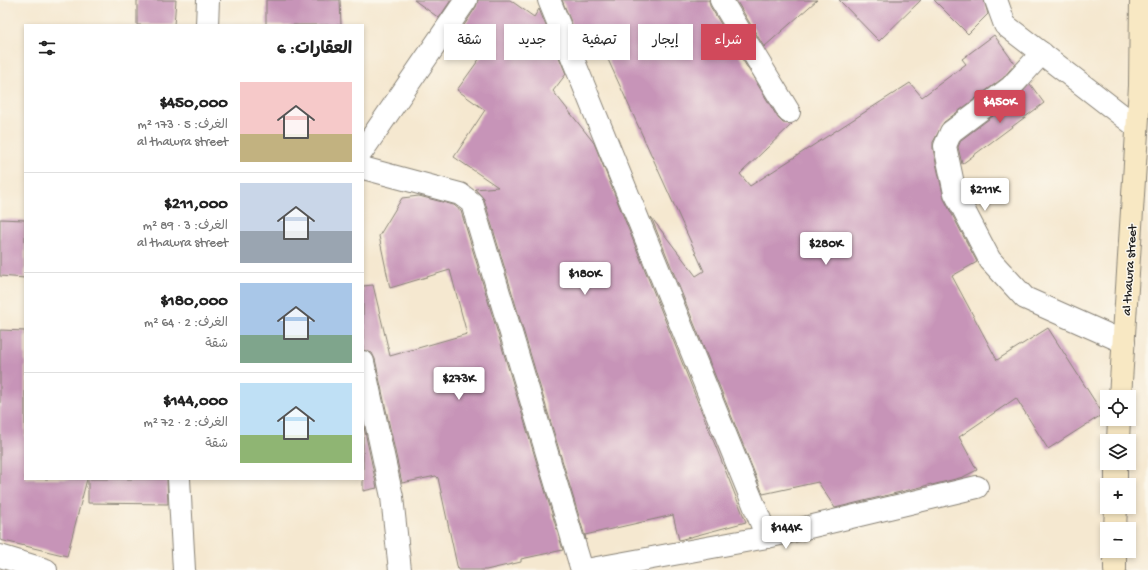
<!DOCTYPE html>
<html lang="ar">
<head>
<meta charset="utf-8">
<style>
  body { margin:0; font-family:"Gochi Hand","Playpen Sans Arabic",sans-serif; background:#f6f6f6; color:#222; direction:rtl; height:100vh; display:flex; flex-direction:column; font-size:15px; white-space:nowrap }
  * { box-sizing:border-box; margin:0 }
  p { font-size:13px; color:#767676 }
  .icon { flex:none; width:22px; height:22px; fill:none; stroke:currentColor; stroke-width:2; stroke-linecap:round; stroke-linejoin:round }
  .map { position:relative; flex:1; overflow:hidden; direction:ltr }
  .panel { position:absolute; left:24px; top:24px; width:340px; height:456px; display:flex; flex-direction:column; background:#fff; border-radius:0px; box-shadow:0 2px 6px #0003; direction:rtl }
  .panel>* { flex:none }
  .hud { position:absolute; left:376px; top:24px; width:380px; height:36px; direction:rtl; display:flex; gap:8px }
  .buttons { position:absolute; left:1100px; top:390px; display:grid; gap:8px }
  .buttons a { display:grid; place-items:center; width:36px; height:36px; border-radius:0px; background:#fff; box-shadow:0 2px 6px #0003; font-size:20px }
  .price { position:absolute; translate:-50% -34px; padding:0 9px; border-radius:4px; background:#fff; color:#222; font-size:13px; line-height:26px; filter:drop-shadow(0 1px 2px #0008) }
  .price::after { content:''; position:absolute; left:50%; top:24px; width:12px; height:9px; margin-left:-6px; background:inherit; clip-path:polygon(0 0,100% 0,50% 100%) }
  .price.active { background:#d1495b; color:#fff }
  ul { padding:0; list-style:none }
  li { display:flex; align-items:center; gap:12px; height:100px; padding:0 12px }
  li+li { border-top:1px solid #e0e0e0 }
  li span { display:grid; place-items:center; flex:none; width:112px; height:80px; border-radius:0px; color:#555 }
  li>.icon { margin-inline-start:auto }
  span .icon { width:48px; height:48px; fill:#fffc; stroke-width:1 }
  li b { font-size:17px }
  h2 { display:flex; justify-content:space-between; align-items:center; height:48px; padding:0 12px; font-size:17px }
  .pill { padding:0 14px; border-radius:0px; background:#fff; box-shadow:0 2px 6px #0003; font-size:14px; line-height:36px }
  .pill.active { background:#d1495b; color:#fff }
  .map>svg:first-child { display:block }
  .building { fill:#c794b8 }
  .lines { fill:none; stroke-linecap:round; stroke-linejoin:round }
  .minor-casing { stroke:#888276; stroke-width:24 }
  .secondary-casing { stroke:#888276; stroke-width:24 }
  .minor { stroke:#fff; stroke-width:22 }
  .secondary { stroke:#f8e8c3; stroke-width:22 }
  .labels { text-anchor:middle; stroke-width:3; stroke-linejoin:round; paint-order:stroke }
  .street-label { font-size:13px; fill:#1c1c1c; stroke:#fbf7ec }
</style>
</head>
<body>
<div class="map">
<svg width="1148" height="570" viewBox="0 0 1148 570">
  <rect width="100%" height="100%" fill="#fbf7ec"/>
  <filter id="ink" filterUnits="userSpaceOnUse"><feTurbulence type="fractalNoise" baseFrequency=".025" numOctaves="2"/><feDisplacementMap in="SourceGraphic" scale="8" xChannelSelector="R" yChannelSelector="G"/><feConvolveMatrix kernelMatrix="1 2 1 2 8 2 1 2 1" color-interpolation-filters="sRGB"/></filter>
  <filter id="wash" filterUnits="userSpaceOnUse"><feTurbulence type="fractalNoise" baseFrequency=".012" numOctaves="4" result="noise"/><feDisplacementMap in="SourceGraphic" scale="16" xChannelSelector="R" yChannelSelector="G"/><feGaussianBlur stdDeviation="0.9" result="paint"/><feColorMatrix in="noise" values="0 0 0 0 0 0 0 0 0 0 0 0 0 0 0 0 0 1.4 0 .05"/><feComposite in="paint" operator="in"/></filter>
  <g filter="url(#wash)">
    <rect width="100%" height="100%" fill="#f5e8d0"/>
    <g id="blocks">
      <!-- building -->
      <g class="building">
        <polygon points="137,0 176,0 174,25 137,25"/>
        <polygon points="266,0 340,0 341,25 266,25"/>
        <polygon points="414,0 451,0 439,18"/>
        <polygon points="478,0 510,0 534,17 539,9 566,74 553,91 594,143 746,522 679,540 673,515 585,535 586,540 484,199 475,189 498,187 454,157 485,110 457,90 485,51 459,33 476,7"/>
        <polygon points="562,0 709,0 710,6 778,118 783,123 792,124 740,174 750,186 910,83 922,97 966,64 962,59 994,35 1015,64 1003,78 944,122 933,142 933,149 944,199 977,262 952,276 997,360 1048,328 1103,414 1048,449 1016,398 959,437 977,470 963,477 932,485 931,484 921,487 835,508 818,482 763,494 651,217 696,276 704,271 596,33 583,51"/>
        <polygon points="736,0 817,0 764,47"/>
        <polygon points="839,0 921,0 879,41"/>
        <polygon points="934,0 984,0 988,14 968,34"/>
        <polygon points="1030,84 1044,103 962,164 958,147 961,140 1018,97"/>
        <polygon points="419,196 454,205 461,211 563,550 521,559 521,562 486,570 458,570 438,478 436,476 402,483 375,359 372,353 363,350 363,286 373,285 390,356 467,334 450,270 390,288 379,236 402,198"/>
        <polygon points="0,219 25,220 25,278 0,276"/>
        <polygon points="0,330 25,331 25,479 87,479 67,556 0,540"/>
        <polygon points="363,422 377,488 363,491"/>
        <polygon points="88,479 167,479 168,504 88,503"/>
      </g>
    </g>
  </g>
  <g filter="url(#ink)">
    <use href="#blocks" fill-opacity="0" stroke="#888276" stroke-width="1"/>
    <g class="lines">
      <!-- minor casing -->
      <g class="minor-casing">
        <g id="minor">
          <polyline points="549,0 767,537"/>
          <polyline points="721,0 789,112"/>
          <polyline points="996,0 1005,25 1137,127"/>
          <polyline points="207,25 208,0"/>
          <polyline points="1042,53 1011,87 951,132 945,146 955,193 990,260 1025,298 1124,342"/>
          <polyline points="363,150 466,0"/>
          <polyline points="363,168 460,194 472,203 582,570"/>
          <polyline points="363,362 392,497 400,570"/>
          <polyline points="179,479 184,570"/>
          <polyline points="0,556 46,570"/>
          <polyline points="586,570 767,537 977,487"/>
        </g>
      </g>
      <!-- secondary casing -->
      <g class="secondary-casing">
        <g id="secondary">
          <polyline points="1120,397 1140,86 1141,0"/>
          <polyline points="1118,441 1119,419"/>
          <polyline points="1116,485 1116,463"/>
          <polyline points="1115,529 1116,507"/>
          <polyline points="1115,570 1115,551"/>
        </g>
      </g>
      <!-- minor -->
      <use href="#minor" class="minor"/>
      <!-- secondary -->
      <use href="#secondary" class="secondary"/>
    </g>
  </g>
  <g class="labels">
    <!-- street labels -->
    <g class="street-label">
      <text transform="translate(1128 270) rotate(-86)" y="5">al thawra street</text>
    </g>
  </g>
</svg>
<div class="buttons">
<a><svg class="icon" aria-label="locate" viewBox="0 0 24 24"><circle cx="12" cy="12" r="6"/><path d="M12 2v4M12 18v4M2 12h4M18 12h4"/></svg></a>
<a><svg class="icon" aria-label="layers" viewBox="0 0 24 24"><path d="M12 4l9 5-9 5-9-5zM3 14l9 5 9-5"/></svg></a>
<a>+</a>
<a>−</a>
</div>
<b class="price active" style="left:1000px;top:124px">$450K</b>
<b class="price" style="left:985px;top:212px">$211K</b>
<b class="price" style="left:826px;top:266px">$280K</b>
<b class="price" style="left:585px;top:296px">$180K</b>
<b class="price" style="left:459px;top:401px">$273K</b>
<b class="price" style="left:786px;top:550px">$144K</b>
<div class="hud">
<a class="pill active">شراء</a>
<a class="pill">إيجار</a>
<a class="pill">تصفية</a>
<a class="pill">جديد</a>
<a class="pill">شقة</a>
</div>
<section class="panel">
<h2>العقارات: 6<svg class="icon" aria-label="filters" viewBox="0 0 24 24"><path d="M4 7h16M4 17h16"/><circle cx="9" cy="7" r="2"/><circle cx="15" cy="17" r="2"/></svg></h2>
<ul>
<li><span style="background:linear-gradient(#f6c9c9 65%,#c2b280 0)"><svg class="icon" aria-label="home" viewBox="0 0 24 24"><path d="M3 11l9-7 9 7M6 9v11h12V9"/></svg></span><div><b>$450,000</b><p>الغرف: 5 · 173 m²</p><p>al thawra street</p></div></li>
<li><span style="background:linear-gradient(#c9d6e8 60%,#9aa5b1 0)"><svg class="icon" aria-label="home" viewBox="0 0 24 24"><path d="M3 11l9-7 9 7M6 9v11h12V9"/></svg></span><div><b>$211,000</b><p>الغرف: 3 · 89 m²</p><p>al thawra street</p></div></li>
<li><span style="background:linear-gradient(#a9c7e8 65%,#7fa58c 0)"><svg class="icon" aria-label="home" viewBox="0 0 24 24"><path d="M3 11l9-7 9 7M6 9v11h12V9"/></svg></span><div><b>$180,000</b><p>الغرف: 2 · 64 m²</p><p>شقة</p></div></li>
<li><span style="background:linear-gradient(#bfe0f5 65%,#8fb573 0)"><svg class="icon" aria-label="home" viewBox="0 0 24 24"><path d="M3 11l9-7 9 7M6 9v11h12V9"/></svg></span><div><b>$144,000</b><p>الغرف: 2 · 72 m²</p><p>شقة</p></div></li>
</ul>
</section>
</div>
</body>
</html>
